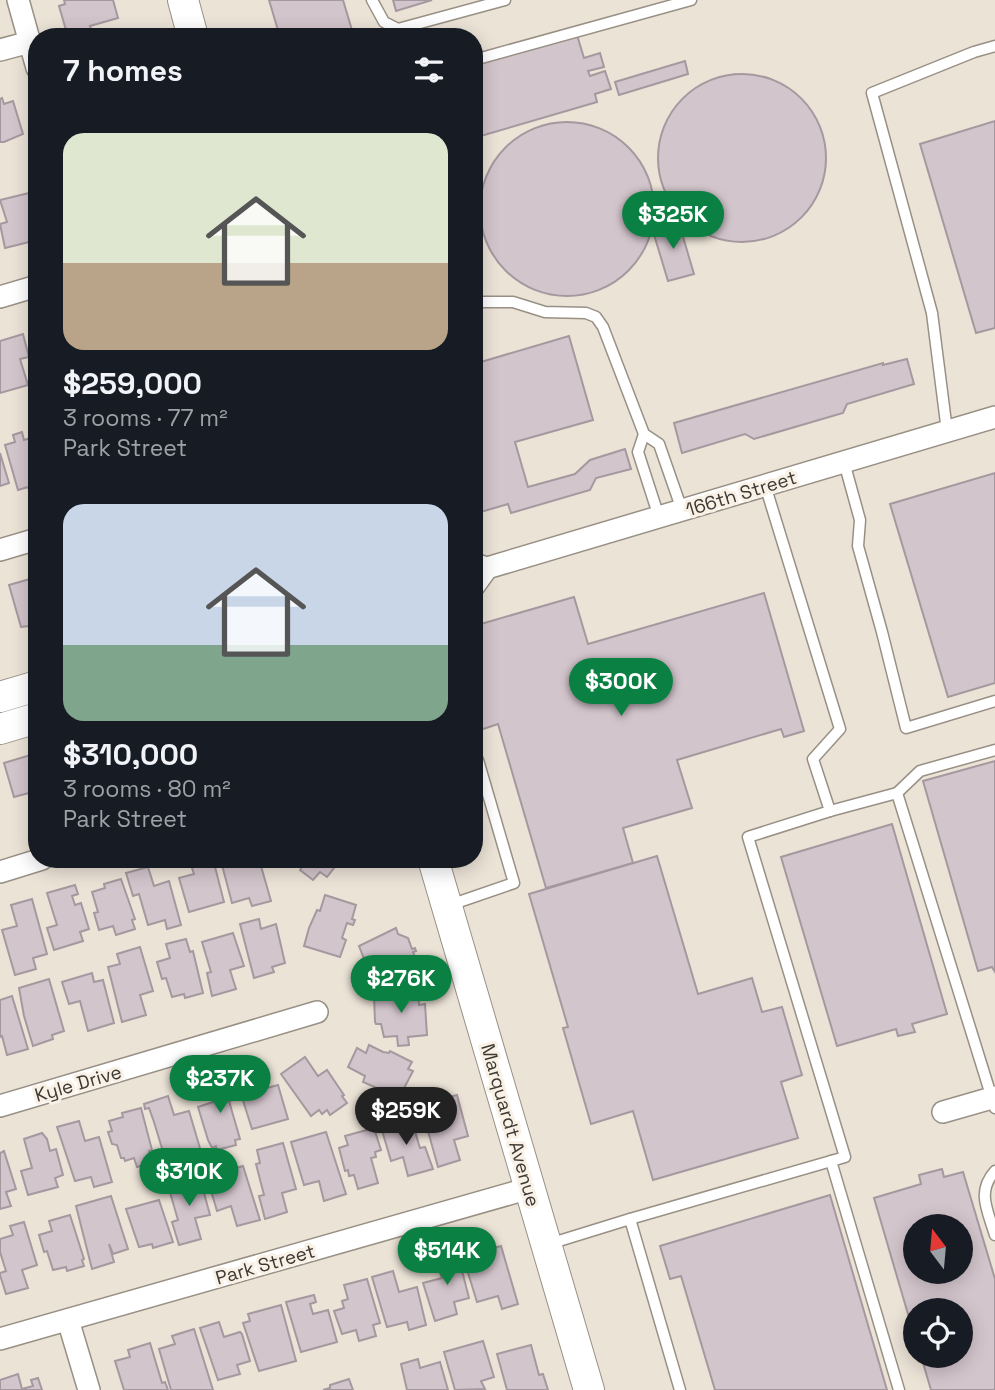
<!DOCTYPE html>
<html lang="en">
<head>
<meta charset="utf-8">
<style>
  body { margin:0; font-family:"Space Grotesk",sans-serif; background:#242831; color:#f1f3f6; height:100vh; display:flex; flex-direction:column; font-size:26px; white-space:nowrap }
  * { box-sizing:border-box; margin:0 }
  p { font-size:23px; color:#9ea1a6 }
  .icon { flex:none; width:38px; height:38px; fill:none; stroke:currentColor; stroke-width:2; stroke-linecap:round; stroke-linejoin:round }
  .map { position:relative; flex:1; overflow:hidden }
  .sheet { position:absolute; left:28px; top:28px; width:455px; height:840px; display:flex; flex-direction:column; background:#171b24; border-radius:28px; box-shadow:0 4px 18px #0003 }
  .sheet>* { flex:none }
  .needle { width:46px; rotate:344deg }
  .fabs { position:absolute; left:903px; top:1214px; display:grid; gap:14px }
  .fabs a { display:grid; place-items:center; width:70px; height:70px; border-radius:50%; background:#171b24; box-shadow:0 4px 18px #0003; font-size:35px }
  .price { position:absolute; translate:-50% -60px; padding:0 16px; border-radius:24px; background:#0b8043; color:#fff; font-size:23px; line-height:46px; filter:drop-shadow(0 2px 4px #0008) }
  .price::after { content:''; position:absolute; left:50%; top:42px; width:21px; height:16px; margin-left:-10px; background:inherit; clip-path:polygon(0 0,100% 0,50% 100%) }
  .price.on { background:#222; color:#fff }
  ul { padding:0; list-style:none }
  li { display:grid; align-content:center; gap:14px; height:371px; padding:0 35px }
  li span { display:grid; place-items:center; height:217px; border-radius:21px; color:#555 }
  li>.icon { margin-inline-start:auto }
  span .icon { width:126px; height:126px; fill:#fffc; stroke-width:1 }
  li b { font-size:30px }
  h2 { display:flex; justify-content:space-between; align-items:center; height:84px; padding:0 35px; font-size:30px }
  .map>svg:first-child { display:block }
  .building { fill:#d3c5cc; stroke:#a6989f; stroke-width:2; fill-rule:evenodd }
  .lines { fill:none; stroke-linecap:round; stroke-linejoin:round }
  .lane-casing { stroke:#989085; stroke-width:13 }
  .street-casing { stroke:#989085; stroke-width:24 }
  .secondary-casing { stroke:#989085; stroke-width:32 }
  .lane { stroke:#fff; stroke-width:10 }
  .street { stroke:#fff; stroke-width:21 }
  .secondary { stroke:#fff; stroke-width:30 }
  .labels { text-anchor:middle; stroke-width:6; stroke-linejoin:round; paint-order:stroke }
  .street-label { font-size:19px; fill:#3d3a35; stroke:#f9f1e5 }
</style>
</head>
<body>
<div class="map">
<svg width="995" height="1390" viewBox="0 0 995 1390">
  <rect width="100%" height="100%" fill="#ece3d7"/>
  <!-- building -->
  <g class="building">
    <polygon points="64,0 113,0 118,18 90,26 93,35 68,37 59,6 65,4"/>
    <polygon points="269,0 343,0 354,37 280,37"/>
    <polygon points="393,0 432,0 396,11"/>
    <polygon points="577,35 584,58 600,53 604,67 588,71 590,76 605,71 611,89 595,94 597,102 474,138 474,65"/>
    <polygon points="685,61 688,74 619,95 615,82"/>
    <circle cx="742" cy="158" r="84"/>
    <polygon points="2,98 4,104 13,101 23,134 4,142 0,142 0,99"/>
    <polygon points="995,121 995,328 976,333 920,144"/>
    <circle cx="567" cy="209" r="87"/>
    <polygon points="37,191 37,230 34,231 37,240 5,248 0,224 7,222 0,200"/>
    <polygon points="678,220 694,274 668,281 652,228"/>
    <polygon points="23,334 29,357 20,359 28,385 0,393 0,341"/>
    <polygon points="569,336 593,420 515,442 528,487 575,474 590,460 625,449 631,469 596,478 590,490 511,513 508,504 474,514 474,364"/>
    <polygon points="907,359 914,384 847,404 843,413 754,439 745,434 682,453 674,423 883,363 883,365"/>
    <polygon points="22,432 24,440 37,436 37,491 30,493 28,487 18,490 5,445 15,442 13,435"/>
    <polygon points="0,453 9,483 0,486"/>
    <polygon points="995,473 995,683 948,697 890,504"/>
    <polygon points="30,579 33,587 37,585 37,625 21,627 9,585"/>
    <polygon points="764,593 804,731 784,737 781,729 677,760 692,808 623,828 633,863 546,888 498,724 474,732 474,626 574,597 588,644"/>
    <polygon points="37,753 37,812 35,813 29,793 14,797 4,763"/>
    <polygon points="995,761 995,972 992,967 978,971 923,781"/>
    <polygon points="892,824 947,1014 912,1024 915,1032 898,1036 896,1029 837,1046 781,857"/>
    <polygon points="657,856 698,994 752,978 762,1012 782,1007 802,1075 781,1082 798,1138 653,1180 633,1111 591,1124 563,1028 568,1027 529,894"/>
    <polygon points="189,859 213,859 224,902 189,912 179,878 194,874"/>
    <polygon points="218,859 244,859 245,862 259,859 271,901 252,906 249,898 232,903 221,861"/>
    <polygon points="293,859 336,859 331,865 334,868 327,877 320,872 313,880 300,870 302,867"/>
    <polygon points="148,867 154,886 169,881 181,925 167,929 165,920 148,925 139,894 133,896 126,873"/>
    <polygon points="121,879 135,919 132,920 135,929 116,935 113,926 99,930 94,913 98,912 92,892 105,888 104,884"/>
    <polygon points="75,885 78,894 72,896 75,905 81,903 89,929 80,932 83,941 54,950 47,928 57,925 47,893"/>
    <polygon points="325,895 356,905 352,919 355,920 353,925 347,923 342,938 346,940 340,957 304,946 309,928 317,910 320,911"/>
    <polygon points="32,899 47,954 33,958 36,969 15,975 2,930 17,926 11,905"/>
    <polygon points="259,919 261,929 276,924 285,963 272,967 274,972 254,978 240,924"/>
    <polygon points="396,928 398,934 408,938 412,949 415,948 416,951 413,952 415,957 389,972 392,979 390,982 372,990 360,961 364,959 359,946"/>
    <polygon points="233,933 244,966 230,970 236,989 212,996 207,973 211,972 202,942"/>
    <polygon points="186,939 190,952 193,951 203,993 185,998 184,994 172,997 166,978 162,979 157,962 170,958 166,944"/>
    <polygon points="140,947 153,991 140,995 146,1015 122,1022 108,967 120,964 117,954"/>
    <polygon points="92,973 94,982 103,980 114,1023 88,1031 80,1001 69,1004 62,982"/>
    <polygon points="49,979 64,1031 52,1035 53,1039 33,1046 24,1016 19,988"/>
    <polygon points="418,989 419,1005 425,1004 427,1035 408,1037 409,1045 398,1046 397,1036 384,1037 381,1024 376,1024 375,1022 374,995"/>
    <polygon points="12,996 28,1049 7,1055 2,1036 0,1037 0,1000"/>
    <polygon points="369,1045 383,1052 389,1053 390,1051 412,1062 408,1069 413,1071 399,1098 363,1082 365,1076 348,1067 357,1048 366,1053"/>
    <polygon points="305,1057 318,1076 327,1070 344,1095 342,1096 347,1103 330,1115 327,1110 322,1114 319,1110 311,1116 281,1074"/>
    <polygon points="257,1069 263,1089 278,1085 288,1119 252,1129 235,1075"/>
    <polygon points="229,1076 236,1099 229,1101 240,1139 235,1140 236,1145 217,1150 216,1146 212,1148 208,1140 198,1107 213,1102 207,1082"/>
    <polygon points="457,1095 468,1136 454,1140 460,1160 438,1167 423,1113 439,1108 437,1100"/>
    <polygon points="168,1096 174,1115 189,1111 202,1155 181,1161 178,1151 164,1155 154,1122 149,1108 145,1109 144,1104"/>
    <polygon points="141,1108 152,1150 149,1151 151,1160 154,1159 155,1162 137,1167 134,1158 125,1161 124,1158 121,1158 117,1145 112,1144 108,1132 112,1131 109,1121 123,1117 122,1113"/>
    <polygon points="411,1118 420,1148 425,1147 433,1169 408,1176 403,1157 391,1161 381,1127"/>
    <polygon points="79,1121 85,1141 99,1137 112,1182 94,1187 91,1177 75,1181 57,1127"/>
    <polygon points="374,1128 381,1150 375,1152 376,1157 371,1158 378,1183 358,1189 354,1175 349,1176 348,1170 345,1171 339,1148 348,1145 345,1136"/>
    <polygon points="326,1132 346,1194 324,1201 319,1181 304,1185 291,1142"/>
    <polygon points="42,1133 47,1139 50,1151 56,1149 63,1175 55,1178 58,1187 28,1195 21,1171 32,1168 24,1139"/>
    <polygon points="283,1143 296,1189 282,1193 287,1212 265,1219 259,1196 264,1195 256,1164 260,1163 257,1150"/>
    <polygon points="4,1151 16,1189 6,1192 11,1206 0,1209 0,1153"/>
    <polygon points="219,1163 222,1172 243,1166 260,1220 237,1226 231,1206 217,1211 204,1167"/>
    <path d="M942 1169 944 1177 963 1172 995 1279V1390H931L921 1356H961V1311H915V1338L874 1198 921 1184 919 1175ZM915 1227H961V1272H915Z"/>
    <polygon points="198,1171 210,1215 195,1218 201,1239 179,1245 172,1222 178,1220 169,1189 185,1185 183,1176"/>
    <polygon points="830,1195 887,1390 715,1390 681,1276 670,1279 660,1246"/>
    <polygon points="111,1196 128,1249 113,1254 109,1244 114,1262 92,1269 76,1206"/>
    <polygon points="159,1200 173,1242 153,1248 152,1244 139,1247 126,1209"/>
    <polygon points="70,1215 84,1259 82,1260 84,1266 67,1271 66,1267 53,1270 47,1251 44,1252 39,1235 52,1231 49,1221"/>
    <polygon points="24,1222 37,1265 22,1270 28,1288 6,1294 0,1275 0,1273 6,1271 0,1252 0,1239 13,1235 10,1226"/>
    <polygon points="488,1242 490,1249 501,1246 518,1304 502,1309 498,1296 477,1302 461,1250"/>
    <polygon points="457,1251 469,1298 454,1302 457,1314 435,1321 423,1283 442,1278 435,1258"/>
    <polygon points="393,1271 399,1292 417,1287 426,1325 409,1330 407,1322 387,1327 372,1277"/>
    <polygon points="367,1279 380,1323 373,1325 376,1336 359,1341 356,1330 342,1334 334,1311 344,1308 342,1301 348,1299 344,1285"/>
    <polygon points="314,1295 316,1302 310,1304 313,1314 328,1310 337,1342 301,1352 286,1302"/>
    <polygon points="281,1305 296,1361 259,1371 243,1323 250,1321 248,1314"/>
    <polygon points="219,1322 224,1337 240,1332 242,1334 250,1361 237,1365 240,1374 218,1380 200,1328"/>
    <polygon points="194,1329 213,1390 171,1390 159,1349 175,1344 172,1336"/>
    <polygon points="483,1341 494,1377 481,1381 485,1389 455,1390 444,1352"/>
    <polygon points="150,1343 162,1383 165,1382 168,1390 124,1390 115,1361 130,1357 128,1350"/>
    <polygon points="531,1345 539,1375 543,1374 548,1390 507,1390 497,1354"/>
    <polygon points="418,1359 420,1368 440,1362 448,1390 407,1390 401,1364"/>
    <polygon points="18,1374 22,1389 33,1386 31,1380 38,1378 42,1390 0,1390 0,1380"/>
    <polygon points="349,1379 353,1390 323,1390 330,1388 330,1385"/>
  </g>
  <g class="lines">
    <!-- lane casing -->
    <g class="lane-casing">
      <g id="lane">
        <polyline points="372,0 384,22 398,29 505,0"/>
        <polyline points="474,60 691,0"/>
        <polyline points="474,302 513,302 545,312 586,313 596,317 603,327 644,434 659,444 682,510"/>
        <polyline points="947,431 932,313 872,93 974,52 995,46"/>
        <polyline points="644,434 638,452 659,517"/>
        <polyline points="844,462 860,520 858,546 882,632 906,728 995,701"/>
        <polyline points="897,793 920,771 995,750"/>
        <polyline points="830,811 897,793 995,1108"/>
        <polyline points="450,905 514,883 478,760"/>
        <polyline points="831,1161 899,1390"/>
        <path d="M995 1171C976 1192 988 1211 995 1235"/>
        <polyline points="630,1219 845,1157 748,837 830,811 813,759 840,729 765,485"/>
        <polyline points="549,1244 630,1219 680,1390"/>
      </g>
    </g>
    <!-- street casing -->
    <g class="street-casing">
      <g id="street">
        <polyline points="18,0 37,68"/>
        <polyline points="0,50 30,42"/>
        <polyline points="0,297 37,286"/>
        <polyline points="0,550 37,539"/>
        <polyline points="474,564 487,568 995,417"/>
        <polyline points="474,586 487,568"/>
        <polyline points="0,872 42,859"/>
        <polyline points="0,1106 317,1012"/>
        <polyline points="943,1112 995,1097"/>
        <polyline points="68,1320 89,1390"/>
        <polyline points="0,1339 530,1188"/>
      </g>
    </g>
    <!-- secondary casing -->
    <g class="secondary-casing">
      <g id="secondary">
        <polyline points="183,0 193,37"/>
        <polyline points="0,697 37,686"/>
        <polyline points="0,729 37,718"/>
        <polyline points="433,859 589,1390"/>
      </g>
    </g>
    <!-- lane -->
    <use href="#lane" class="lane"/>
    <!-- street -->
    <use href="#street" class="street"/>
    <!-- secondary -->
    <use href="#secondary" class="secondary"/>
  </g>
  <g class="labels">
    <!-- street labels -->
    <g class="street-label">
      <text transform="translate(741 493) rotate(-17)" y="7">166th Street</text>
      <text transform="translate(78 1083) rotate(-16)" y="7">Kyle Drive</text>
      <text transform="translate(511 1125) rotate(74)" y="7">Marquardt Avenue</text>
      <text transform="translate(265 1264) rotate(-16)" y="7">Park Street</text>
    </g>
  </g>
</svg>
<div class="fabs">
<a><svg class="needle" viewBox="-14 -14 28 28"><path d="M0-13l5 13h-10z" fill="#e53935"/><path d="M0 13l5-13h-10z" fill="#9ea1a6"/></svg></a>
<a><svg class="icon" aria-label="locate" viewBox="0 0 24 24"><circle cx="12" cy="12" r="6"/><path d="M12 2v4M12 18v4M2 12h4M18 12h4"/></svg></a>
</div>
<b class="price" style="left:673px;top:251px">$325K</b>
<b class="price" style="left:621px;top:718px">$300K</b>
<b class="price" style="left:401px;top:1015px">$276K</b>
<b class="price" style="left:220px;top:1115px">$237K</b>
<b class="price on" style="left:406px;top:1147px">$259K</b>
<b class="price" style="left:189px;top:1208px">$310K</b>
<b class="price" style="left:447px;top:1287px">$514K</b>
<section class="sheet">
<h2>7 homes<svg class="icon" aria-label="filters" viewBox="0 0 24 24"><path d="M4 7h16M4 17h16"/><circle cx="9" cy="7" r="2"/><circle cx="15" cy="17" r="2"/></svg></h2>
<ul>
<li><span style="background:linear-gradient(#dfe7d0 60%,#b9a48a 0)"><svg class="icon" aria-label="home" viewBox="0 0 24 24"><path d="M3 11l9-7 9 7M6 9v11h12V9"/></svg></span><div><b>$259,000</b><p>3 rooms · 77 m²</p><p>Park Street</p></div></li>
<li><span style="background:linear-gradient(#c9d6e8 65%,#7fa58c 0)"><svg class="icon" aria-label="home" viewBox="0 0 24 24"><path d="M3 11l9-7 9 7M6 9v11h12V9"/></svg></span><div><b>$310,000</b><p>3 rooms · 80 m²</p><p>Park Street</p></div></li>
</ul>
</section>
</div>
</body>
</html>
